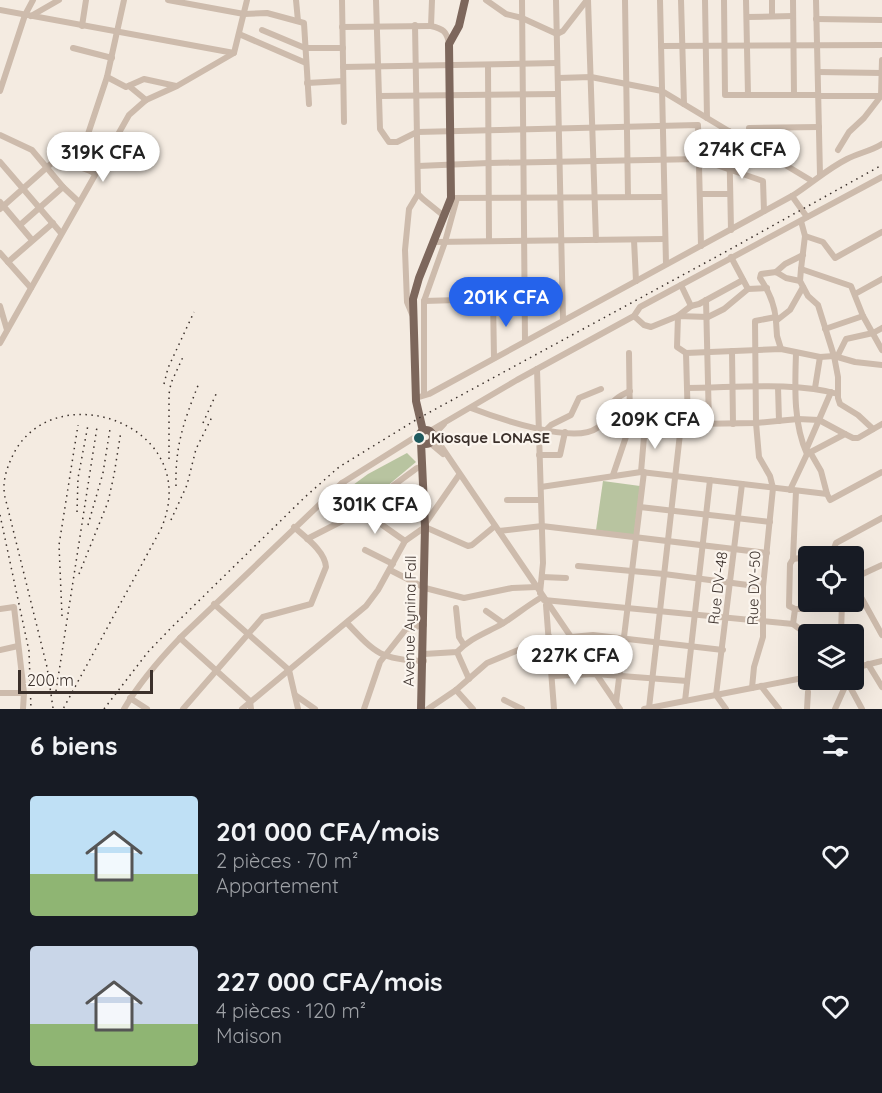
<!DOCTYPE html>
<html lang="fr">
<head>
<meta charset="utf-8">
<style>
  body { margin:0; font-family:Quicksand,sans-serif; background:#242831; color:#f1f3f6; height:100vh; display:flex; flex-direction:column; font-size:22px; white-space:nowrap }
  * { box-sizing:border-box; margin:0 }
  p { font-size:20px; color:#9ea1a6 }
  .icon { flex:none; width:33px; height:33px; fill:none; stroke:currentColor; stroke-width:2; stroke-linecap:round; stroke-linejoin:round }
  .map { position:relative; height:709px; overflow:hidden }
  .sheet { display:flex; flex-direction:column; background:#171b24; flex:1 }
  .sheet>* { flex:none }
  .fabs { position:absolute; left:798px; top:546px; display:grid; gap:12px }
  .fabs a { display:grid; place-items:center; width:66px; height:66px; border-radius:6px; background:#171b24; box-shadow:0 6px 24px #0002; font-size:30px }
  .scale { position:absolute; left:18px; bottom:15px; width:135px; box-sizing:border-box; padding-left:6px; border:3px solid #3b302b; border-top:0; font-size:16px; line-height:21px; white-space:nowrap; color:#3b302b; -webkit-text-stroke:4px #fbf5ee; paint-order:stroke }
  .price { position:absolute; translate:-50% -51px; padding:0 14px; border-radius:21px; background:#fff; color:#222; font-size:20px; line-height:39px; filter:drop-shadow(0 2px 3px #0008) }
  .price::after { content:''; position:absolute; left:50%; top:36px; width:18px; height:14px; margin-left:-9px; background:inherit; clip-path:polygon(0 0,100% 0,50% 100%) }
  .price.active { background:#2563eb; color:#fff }
  ul { padding:0; list-style:none }
  li { display:flex; align-items:center; gap:18px; height:150px; padding:0 30px }
  li span { display:grid; place-items:center; flex:none; width:168px; height:120px; border-radius:6px; color:#555 }
  li>.icon { margin-inline-start:auto }
  span .icon { width:72px; height:72px; fill:#fffc; stroke-width:1 }
  li b { font-size:26px }
  h2 { display:flex; justify-content:space-between; align-items:center; height:72px; padding:0 30px; font-size:26px }
  .map>svg:first-child { display:block }
  .green { fill:#b8c4a0 }
  .lines { fill:none; stroke-linecap:round; stroke-linejoin:round }
  .minor { stroke:#cdbbac; stroke-width:6 }
  .major { stroke:#7d675c; stroke-width:8 }
  .rail { stroke:#3b302b; stroke-width:1.5; stroke-dasharray:1.5 4.5; stroke-linecap:butt }
  .poi-dot { fill:#1f5a5e; stroke:#fbf5ee; stroke-width:2 }
  .labels { text-anchor:middle; stroke-width:4.5; stroke-linejoin:round; paint-order:stroke }
  .poi-label { font-size:15px; font-weight:bold; fill:#3b302b; stroke:#fbf5ee; text-anchor:start }
  .street-label { font-size:15px; fill:#3b302b; stroke:#fbf5ee }
</style>
</head>
<body>
<div class="map">
<svg width="882" height="709" viewBox="0 0 882 709">
  <rect width="100%" height="100%" fill="#f4ebe1"/>
  <!-- green -->
  <g class="green">
    <polygon points="407,453 416,462 368,502 353,485 368,474"/>
    <polygon points="603,481 640,486 634,535 596,530"/>
  </g>
  <g class="lines">
    <!-- minor -->
    <g class="minor">
      <polyline points="168,0 244,14 267,13 304,23 309,104"/>
      <polyline points="296,0 298,21"/>
      <polyline points="342,0 344,122"/>
      <polyline points="376,0 380,129 389,142 397,142 417,132 698,125 701,246"/>
      <path d="M432 0 431 26C443 29 447 31 449 44"/>
      <polyline points="486,0 506,14 522,18 557,34 563,31 587,0"/>
      <polyline points="522,0 525,341"/>
      <polyline points="556,0 563,320"/>
      <polyline points="588,0 596,240"/>
      <polyline points="625,0 628,197"/>
      <polyline points="660,0 666,264"/>
      <polyline points="681,0 684,104"/>
      <polyline points="705,0 707,118"/>
      <polyline points="724,0 725,95 818,95"/>
      <polyline points="746,0 748,95"/>
      <polyline points="772,0 772,16"/>
      <polyline points="793,0 794,95"/>
      <polyline points="816,0 820,175"/>
      <polyline points="0,10 234,53"/>
      <polyline points="31,16 59,0"/>
      <polyline points="747,17 793,16"/>
      <polyline points="816,19 882,20"/>
      <polyline points="415,25 418,194"/>
      <polyline points="82,26 86,0"/>
      <polyline points="342,27 431,26"/>
      <polyline points="262,30 305,48 343,48"/>
      <polyline points="239,34 306,63"/>
      <polyline points="661,46 882,45"/>
      <polyline points="73,48 112,58"/>
      <polyline points="488,65 489,241"/>
      <polyline points="343,67 557,63"/>
      <polyline points="818,72 882,73"/>
      <polyline points="107,77 126,87 144,79 176,86"/>
      <polyline points="558,78 591,77 662,91 812,181"/>
      <polyline points="307,83 343,81"/>
      <polyline points="129,86 146,100"/>
      <polyline points="0,91 25,15 33,0"/>
      <polyline points="379,96 558,94"/>
      <polyline points="818,96 881,96"/>
      <polyline points="749,128 819,127"/>
      <polyline points="729,131 731,230"/>
      <polyline points="0,135 32,150 63,187 79,202"/>
      <polyline points="838,150 849,132 864,118 881,96 882,60"/>
      <polyline points="0,162 61,233"/>
      <polyline points="418,166 489,163 699,159 763,181 764,211"/>
      <polyline points="77,167 107,77 124,0"/>
      <polyline points="700,194 730,194"/>
      <polyline points="792,196 807,217"/>
      <polyline points="451,198 664,197"/>
      <polyline points="0,202 32,240"/>
      <path d="M0 209 53 162C62 160 86 169 94 173"/>
      <polyline points="801,221 805,236 801,269"/>
      <polyline points="20,225 63,187"/>
      <polyline points="805,236 823,242 835,258 882,232"/>
      <polyline points="634,240 636,281"/>
      <polyline points="434,242 665,239"/>
      <polyline points="0,253 31,288"/>
      <polyline points="731,257 748,289"/>
      <polyline points="8,262 53,223"/>
      <polyline points="776,272 785,264 803,255"/>
      <path d="M800 281 786 278 776 272 761 274 760 278C769 291 775 305 776 321L790 310 803 287"/>
      <polyline points="681,285 691,306 699,304 743,280"/>
      <polyline points="855,294 882,279"/>
      <polyline points="493,298 494,358"/>
      <polyline points="706,300 709,424"/>
      <polyline points="424,301 525,298"/>
      <polyline points="0,306 7,330"/>
      <polyline points="691,306 678,316 677,347 686,353 781,349 820,357 834,356 855,362 882,365"/>
      <polyline points="412,314 407,302 405,250 409,209 418,194 423,199 444,216"/>
      <polyline points="634,316 644,325 651,327 678,316 708,317 724,309 748,289 767,288"/>
      <polyline points="776,321 777,336 781,349"/>
      <polyline points="825,329 863,316"/>
      <polyline points="0,343 129,115 146,100 177,86 234,53 247,0"/>
      <polyline points="732,351 733,424"/>
      <polyline points="686,353 688,424"/>
      <path d="M796 353C795 386 793 423 807 454"/>
      <polyline points="837,357 846,339 873,333 882,328"/>
      <polyline points="537,369 543,563 540,593"/>
      <polyline points="778,387 779,421"/>
      <path d="M687 388C732 388 796 381 838 394"/>
      <polyline points="815,388 820,357"/>
      <polyline points="424,395 424,301 445,242 457,198"/>
      <path d="M416 398 429 394 792 196C811 184 827 169 847 159 859 153 871 151 882 144"/>
      <path d="M471 408C497 418 574 445 597 428 603 425 603 418 606 412 611 401 619 396 630 391"/>
      <polyline points="630,425 756,423 798,419 819,420 845,434"/>
      <polyline points="600,426 609,430 628,430"/>
      <polyline points="873,429 858,415 840,404 838,398 838,377 834,356 818,305 808,296 800,281 801,269 851,286 863,316 882,350"/>
      <polyline points="546,430 551,425 571,415 579,398 601,389"/>
      <polyline points="430,431 517,380 634,316 640,307 882,177"/>
      <polyline points="433,436 444,424"/>
      <polyline points="433,439 441,446 620,709"/>
      <polyline points="430,443 443,454"/>
      <polyline points="806,450 831,392"/>
      <polyline points="810,452 821,471 827,494"/>
      <polyline points="539,455 560,455 565,432"/>
      <polyline points="641,472 645,425"/>
      <polyline points="613,475 630,425 629,353"/>
      <polyline points="342,483 368,515 405,541"/>
      <polyline points="541,487 641,472 827,494 830,500 882,472"/>
      <polyline points="790,490 807,454 845,434 853,438 858,438 882,424"/>
      <polyline points="796,491 793,559 808,557"/>
      <polyline points="507,500 541,500"/>
      <polyline points="640,507 770,522"/>
      <polyline points="425,524 459,475"/>
      <polyline points="499,531 542,526 767,553"/>
      <polyline points="307,539 352,516 417,468 423,466"/>
      <polyline points="365,550 393,564"/>
      <polyline points="816,556 833,551 836,543 882,518"/>
      <polyline points="793,559 790,564 789,606 795,609"/>
      <polyline points="578,566 664,574 763,587"/>
      <polyline points="390,570 425,588 464,598 512,588 537,587"/>
      <polyline points="542,577 566,578"/>
      <polyline points="854,578 882,565"/>
      <polyline points="856,578 856,588 882,635"/>
      <polyline points="544,600 793,624 808,635"/>
      <polyline points="214,604 289,670 298,709"/>
      <polyline points="546,605 554,709"/>
      <polyline points="456,608 459,637 464,645"/>
      <polyline points="0,609 14,607 24,693 23,709"/>
      <polyline points="486,611 503,623"/>
      <path d="M347 623C375 653 381 660 424 661"/>
      <polyline points="793,624 795,609 812,609 815,608 815,602"/>
      <polyline points="841,634 842,602"/>
      <polyline points="571,637 593,635 723,650"/>
      <polyline points="180,638 250,701 251,709"/>
      <polyline points="0,650 18,646"/>
      <polyline points="457,652 469,679"/>
      <path d="M424 654 457 652C470 638 486 633 502 624 516 615 528 605 542 597"/>
      <polyline points="868,664 882,687"/>
      <polyline points="854,668 882,661"/>
      <polyline points="553,676 595,674 687,681"/>
      <polyline points="848,680 849,685 862,709"/>
      <polyline points="761,686 779,709"/>
      <polyline points="752,688 754,667 763,637 763,587 773,488 770,476 759,457 756,423 755,321 776,317"/>
      <polyline points="456,690 473,709"/>
      <polyline points="0,693 24,693"/>
      <polyline points="295,695 315,709"/>
      <polyline points="130,698 147,709"/>
      <polyline points="504,700 522,709"/>
      <polyline points="685,701 710,480"/>
      <polyline points="616,703 644,472"/>
      <polyline points="649,708 681,425"/>
      <path d="M124 709C139 683 160 659 180 638L342 483 420 434"/>
      <path d="M183 709 263 617 311 604 326 567C325 551 305 537 294 527"/>
      <polyline points="242,709 366,606 378,590 405,541 425,527 468,546 472,545 495,526"/>
      <polyline points="364,709 380,662 406,629 424,625"/>
      <polyline points="428,709 456,690 487,663 550,637"/>
      <polyline points="644,709 808,677"/>
      <polyline points="726,709 716,695 742,484"/>
      <polyline points="807,709 808,692"/>
      <polyline points="835,709 848,680"/>
    </g>
    <!-- major -->
    <g class="major">
      <circle cx="426" cy="437" r="7"/>
      <polyline points="423,431 416,401 413,299 419,278 451,198 449,44 459,26 465,0"/>
      <polyline points="421,442 425,527 421,709"/>
    </g>
    <!-- rail -->
    <g class="rail">
      <polyline points="164,384 168,368 194,312"/>
      <polyline points="203,423 217,392"/>
      <polyline points="169,459 169,394 171,383 183,357"/>
      <path d="M176 486C175 445 184 421 199 383"/>
      <polyline points="77,512 78,478 88,425"/>
      <polyline points="0,515 29,651 31,709"/>
      <polyline points="171,520 187,485 196,449 212,417"/>
      <polyline points="88,525 103,473 110,429"/>
      <polyline points="79,574 108,502 114,475 121,431"/>
      <polyline points="62,616 59,545 78,425"/>
      <polyline points="56,691 97,427"/>
      <path d="M53 708 47 667 5 497C2 483 6 470 12 457 51 372 206 424 161 529L63 709"/>
      <polyline points="104,709 148,652 171,628 305,497 339,467 419,418 727,251 882,165"/>
    </g>
  </g>
  <!-- markers -->
  <circle class="poi-dot" cx="419" cy="438" r="6"/>
  <g class="labels">
    <!-- poi labels -->
    <g class="poi-label">
      <text x="431" y="443">Kiosque LONASE</text>
    </g>
    <!-- street labels -->
    <g class="street-label">
      <text transform="translate(718 588) rotate(-83)" y="5">Rue DV-48</text>
      <text transform="translate(754 588) rotate(-88)" y="5">Rue DV-50</text>
      <text transform="translate(410 621) rotate(-89)" y="5">Avenue Aynina Fall</text>
    </g>
  </g>
</svg>
<div class="fabs">
<a><svg class="icon" aria-label="locate" viewBox="0 0 24 24"><circle cx="12" cy="12" r="6"/><path d="M12 2v4M12 18v4M2 12h4M18 12h4"/></svg></a>
<a><svg class="icon" aria-label="layers" viewBox="0 0 24 24"><path d="M12 4l9 5-9 5-9-5zM3 14l9 5 9-5"/></svg></a>
</div>
<div class="scale">200 m</div>
<b class="price" style="left:742px;top:180px">274K CFA</b>
<b class="price" style="left:103px;top:183px">319K CFA</b>
<b class="price active" style="left:506px;top:328px">201K CFA</b>
<b class="price" style="left:655px;top:450px">209K CFA</b>
<b class="price" style="left:375px;top:535px">301K CFA</b>
<b class="price" style="left:575px;top:686px">227K CFA</b>
</div>
<section class="sheet">
<h2>6 biens<svg class="icon" aria-label="filters" viewBox="0 0 24 24"><path d="M4 7h16M4 17h16"/><circle cx="9" cy="7" r="2"/><circle cx="15" cy="17" r="2"/></svg></h2>
<ul>
<li><span style="background:linear-gradient(#bfe0f5 65%,#8fb573 0)"><svg class="icon" aria-label="home" viewBox="0 0 24 24"><path d="M3 11l9-7 9 7M6 9v11h12V9"/></svg></span><div><b>201 000 CFA/mois</b><p>2 pièces · 70 m²</p><p>Appartement</p></div><svg class="icon" aria-label="heart" viewBox="0 0 24 24"><path d="M12 20l-8-8c-3-5 5-10 8-4 3-6 11-1 8 4z"/></svg></li>
<li><span style="background:linear-gradient(#c9d6e8 65%,#8fb573 0)"><svg class="icon" aria-label="home" viewBox="0 0 24 24"><path d="M3 11l9-7 9 7M6 9v11h12V9"/></svg></span><div><b>227 000 CFA/mois</b><p>4 pièces · 120 m²</p><p>Maison</p></div><svg class="icon" aria-label="heart" viewBox="0 0 24 24"><path d="M12 20l-8-8c-3-5 5-10 8-4 3-6 11-1 8 4z"/></svg></li>
</ul>
</section>
</body>
</html>
